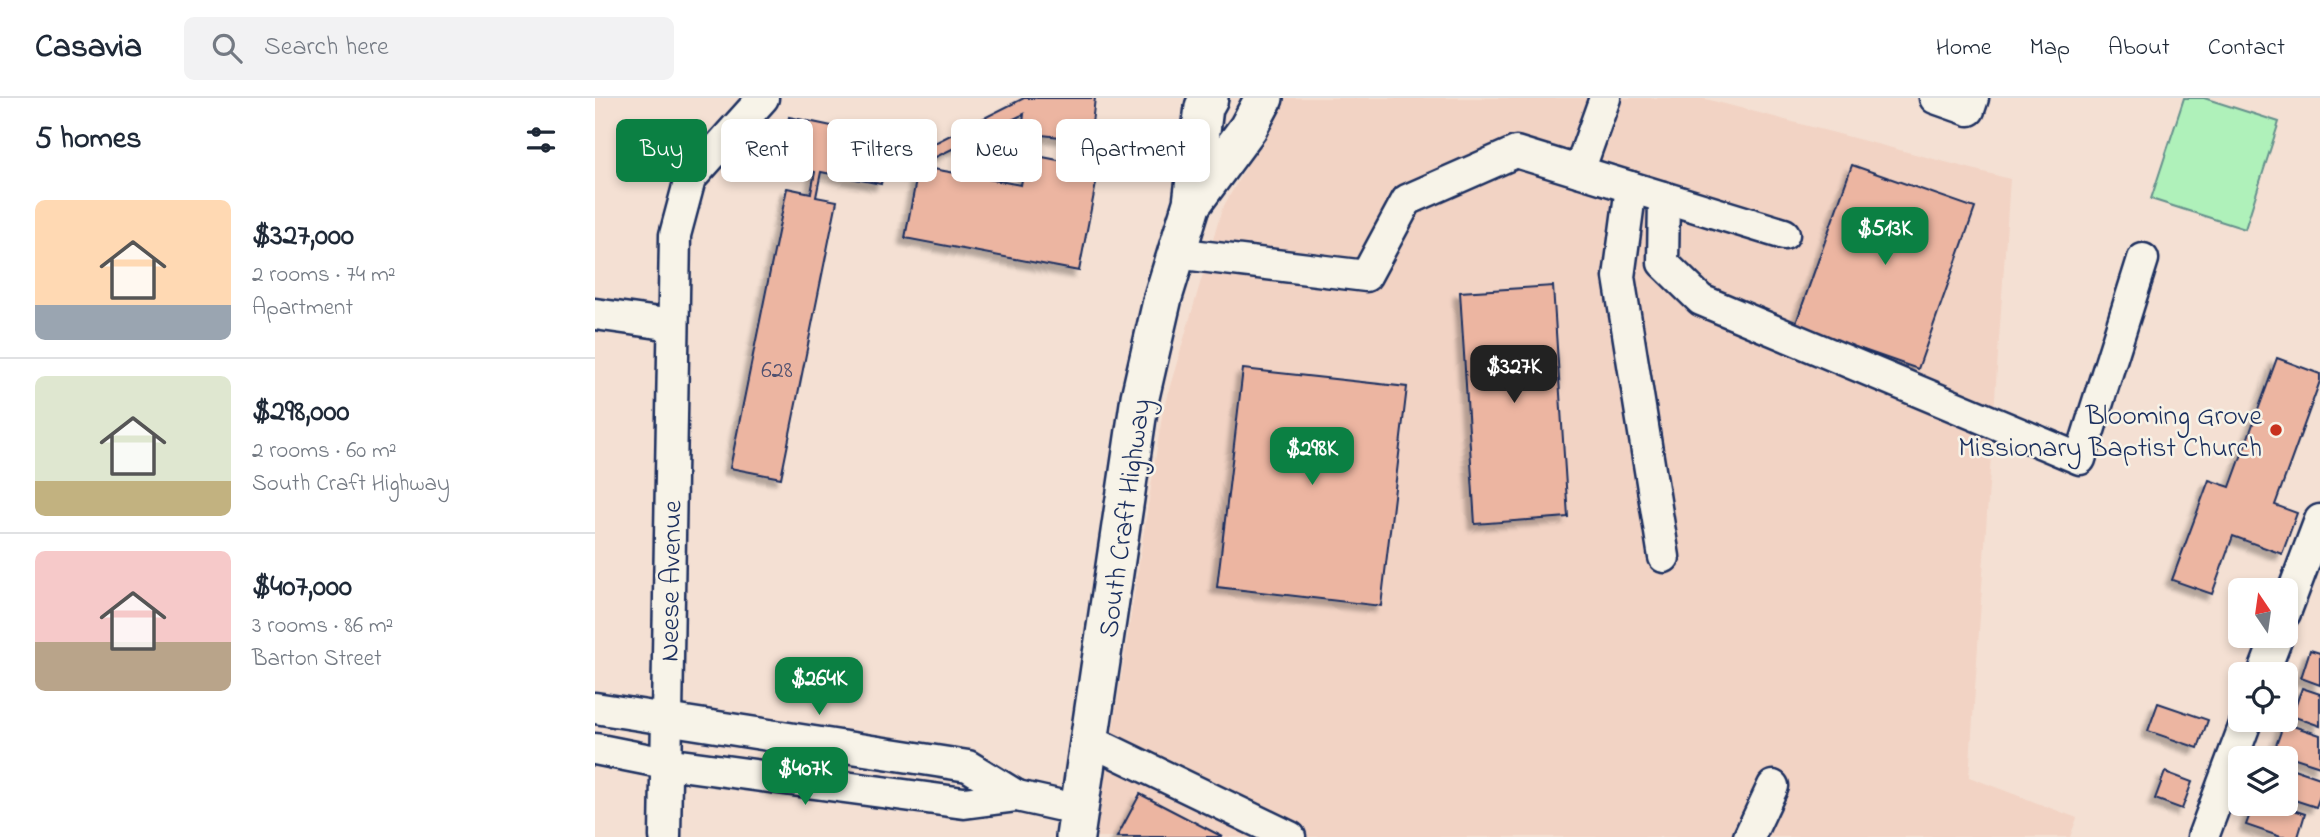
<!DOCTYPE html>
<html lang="en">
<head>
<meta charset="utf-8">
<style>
  body { margin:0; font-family:"Indie Flower",sans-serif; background:#f2f2f3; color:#1f2937; height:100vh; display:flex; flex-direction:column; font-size:26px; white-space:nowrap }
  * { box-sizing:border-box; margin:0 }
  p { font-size:23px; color:#747a83 }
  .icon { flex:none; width:38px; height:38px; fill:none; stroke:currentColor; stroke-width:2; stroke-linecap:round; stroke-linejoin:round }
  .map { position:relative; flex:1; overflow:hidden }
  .panel { display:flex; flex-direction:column; background:#fff; width:595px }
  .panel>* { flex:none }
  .banner { position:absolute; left:21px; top:21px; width:665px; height:63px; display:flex; gap:14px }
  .needle { width:46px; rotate:347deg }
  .buttons { position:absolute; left:1633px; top:480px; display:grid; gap:14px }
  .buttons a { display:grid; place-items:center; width:70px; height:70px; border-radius:10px; background:#fff; box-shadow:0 4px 10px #0003; font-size:35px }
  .price { position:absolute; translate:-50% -60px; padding:0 16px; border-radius:14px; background:#0b8043; color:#fff; font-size:23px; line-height:46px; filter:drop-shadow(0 2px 4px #0008) }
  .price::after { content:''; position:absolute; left:50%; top:42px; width:21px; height:16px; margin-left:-10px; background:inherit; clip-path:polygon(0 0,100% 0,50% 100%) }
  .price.on { background:#222; color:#fff }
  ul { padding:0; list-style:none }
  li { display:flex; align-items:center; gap:21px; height:175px; padding:0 35px }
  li+li { border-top:2px solid #e0e1e3 }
  li span { display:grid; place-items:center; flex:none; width:196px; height:140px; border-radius:10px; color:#555 }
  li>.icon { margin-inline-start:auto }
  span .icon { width:84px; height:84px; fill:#fffc; stroke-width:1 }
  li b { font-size:30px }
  h2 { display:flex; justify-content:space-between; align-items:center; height:84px; padding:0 35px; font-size:30px }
  .chip { padding:0 24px; border-radius:10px; background:#fff; box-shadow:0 4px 10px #0003; font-size:24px; line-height:63px }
  .chip.on { background:#0b8043; color:#fff }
  header { display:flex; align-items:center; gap:42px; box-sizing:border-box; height:98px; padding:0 35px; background:#fff; border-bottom:2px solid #e0e1e3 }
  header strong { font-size:33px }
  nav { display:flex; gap:38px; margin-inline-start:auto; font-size:24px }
  .search { width:490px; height:63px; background:#f2f2f3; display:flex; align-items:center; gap:18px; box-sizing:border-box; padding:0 24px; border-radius:10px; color:#747a83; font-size:26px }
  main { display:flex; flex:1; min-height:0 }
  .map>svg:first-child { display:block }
  .built { fill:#f2d3c4 }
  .green { fill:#aff1ba; stroke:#65908c; stroke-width:2 }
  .building { fill:#ecb5a1; stroke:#1b2f5e; stroke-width:2; filter:url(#shadow) }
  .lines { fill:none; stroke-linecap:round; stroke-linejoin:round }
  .minor-casing { stroke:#1b2f5e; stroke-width:35 }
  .major-casing { stroke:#1b2f5e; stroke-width:42 }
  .minor { stroke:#f7f3e8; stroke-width:30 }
  .major { stroke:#f7f3e8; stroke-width:37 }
  .poi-dot { fill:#c8321e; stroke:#f7f3e8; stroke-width:2.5 }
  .labels { text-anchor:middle; stroke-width:5; stroke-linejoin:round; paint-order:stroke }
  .number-label { font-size:24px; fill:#4f506f }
  .poi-label { font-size:28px; fill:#1b2f5e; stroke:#f7f3e8; text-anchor:end }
  .street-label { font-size:28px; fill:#1b2f5e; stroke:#f7f3e8 }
</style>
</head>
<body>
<header>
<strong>Casavia</strong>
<div class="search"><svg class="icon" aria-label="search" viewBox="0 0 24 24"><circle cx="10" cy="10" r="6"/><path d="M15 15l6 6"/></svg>Search here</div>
<nav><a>Home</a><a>Map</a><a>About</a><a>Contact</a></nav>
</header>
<main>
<section class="panel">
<h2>5 homes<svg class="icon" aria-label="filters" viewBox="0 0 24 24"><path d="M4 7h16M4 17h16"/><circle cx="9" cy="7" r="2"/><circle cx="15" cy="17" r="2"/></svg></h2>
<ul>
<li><span style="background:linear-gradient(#ffd9b3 75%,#9aa5b1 0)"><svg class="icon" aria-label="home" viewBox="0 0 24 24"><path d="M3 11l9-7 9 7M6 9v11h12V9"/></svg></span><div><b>$327,000</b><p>2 rooms · 74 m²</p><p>Apartment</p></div></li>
<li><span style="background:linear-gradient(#dfe7d0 75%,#c2b280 0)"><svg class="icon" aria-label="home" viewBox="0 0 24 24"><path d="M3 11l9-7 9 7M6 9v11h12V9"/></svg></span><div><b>$298,000</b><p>2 rooms · 60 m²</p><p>South Craft Highway</p></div></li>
<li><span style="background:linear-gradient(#f6c9c9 65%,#b9a48a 0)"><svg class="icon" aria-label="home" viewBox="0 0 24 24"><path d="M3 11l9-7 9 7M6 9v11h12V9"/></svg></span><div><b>$407,000</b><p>3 rooms · 86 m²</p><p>Barton Street</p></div></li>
</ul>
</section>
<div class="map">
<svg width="1725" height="739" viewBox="0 0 1725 739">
  <defs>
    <filter id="shadow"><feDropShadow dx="-6" dy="6" stdDeviation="2" flood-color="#0004"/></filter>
  </defs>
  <rect width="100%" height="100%" fill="#f4e0d3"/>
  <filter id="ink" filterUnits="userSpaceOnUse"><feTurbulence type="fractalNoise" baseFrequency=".0143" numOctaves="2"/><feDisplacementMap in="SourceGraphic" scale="14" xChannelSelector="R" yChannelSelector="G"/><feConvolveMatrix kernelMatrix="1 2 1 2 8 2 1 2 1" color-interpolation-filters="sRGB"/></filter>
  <g filter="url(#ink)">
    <!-- built -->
    <polygon class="built" points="690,0 1107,0 1415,81 1374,679 1482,720 1475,739 501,739 568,312 627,111"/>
    <!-- green -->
    <polygon class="green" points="1589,0 1609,0 1684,24 1650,131 1556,101"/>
    <!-- building -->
    <g class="building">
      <polygon points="429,0 500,0 495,42 427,35 429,16 322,68 426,87 432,56 504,70 484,173 310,140 322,77 289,71 286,86 226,74 221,99 242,103 186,380 135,370 192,90 216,95 220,74 184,66 194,19 303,42 300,54 316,57"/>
      <polygon points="1257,67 1380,110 1323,271 1200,228"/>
      <polygon points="958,188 973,419 880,426 865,194"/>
      <polygon points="1682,260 1725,276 1725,283 1680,407 1702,415 1687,456 1638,438 1617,496 1577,482 1614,382 1635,389"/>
      <polygon points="648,271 812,289 786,508 622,489"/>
      <polygon points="1715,552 1725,555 1725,587 1706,580"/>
      <polygon points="1707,590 1725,596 1725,628 1697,618"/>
      <polygon points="1563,605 1613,622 1603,650 1553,633"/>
      <polygon points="1689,625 1725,637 1725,668 1679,653"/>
      <polygon points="1690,668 1725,680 1725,698 1721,709 1690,699"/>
      <polygon points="1570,674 1597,684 1587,711 1560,701"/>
      <polygon points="545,696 628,739 522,739"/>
      <polygon points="1659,705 1678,705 1710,716 1703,739 1686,739 1651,727"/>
    </g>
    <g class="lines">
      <!-- minor casing -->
      <g class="minor-casing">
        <g id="minor">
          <polyline points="1340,0 1374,12 1378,0"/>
          <polyline points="984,73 1010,0"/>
          <polyline points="1036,89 1024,179 1069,459"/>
          <polyline points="1069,99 1068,165 1106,202 1485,361 1548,161"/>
          <polyline points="580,155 771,178 812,102 921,54 1189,136"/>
          <polyline points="0,216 78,227"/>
          <polyline points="1690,515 1725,422"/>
          <polyline points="1668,576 1683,537"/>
          <polyline points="0,610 373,668 422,698"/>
          <polyline points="496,643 695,739"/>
          <polyline points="0,651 70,665 369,705 422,698 485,712"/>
          <polyline points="70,739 80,137 95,81 168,0"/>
          <polyline points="1154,739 1178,688"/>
          <polyline points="1608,739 1652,621"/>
        </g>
      </g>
      <!-- major casing -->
      <g class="major-casing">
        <g id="major">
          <polyline points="600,102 653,30 669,0"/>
          <polyline points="480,739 545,299 568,199 597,105 609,9 614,0"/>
        </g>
      </g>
      <!-- minor -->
      <use href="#minor" class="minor"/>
      <!-- major -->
      <use href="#major" class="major"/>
    </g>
  </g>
  <!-- markers -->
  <circle class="poi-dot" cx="1681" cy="332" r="7"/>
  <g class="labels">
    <!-- number labels -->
    <g class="number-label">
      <text x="182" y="279">628</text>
    </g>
    <!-- poi labels -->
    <g class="poi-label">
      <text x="1667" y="326">Blooming Grove<tspan x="1667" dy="32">Missionary Baptist Church</tspan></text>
    </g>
    <!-- street labels -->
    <g class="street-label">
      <text transform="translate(528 420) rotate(-82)" y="10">South Craft Highway</text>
      <text transform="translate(74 483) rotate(-89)" y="10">Neese Avenue</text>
    </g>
  </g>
</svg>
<div class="buttons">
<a><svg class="needle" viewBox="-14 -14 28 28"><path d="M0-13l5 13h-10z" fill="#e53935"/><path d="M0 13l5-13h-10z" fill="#747a83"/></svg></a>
<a><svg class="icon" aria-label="locate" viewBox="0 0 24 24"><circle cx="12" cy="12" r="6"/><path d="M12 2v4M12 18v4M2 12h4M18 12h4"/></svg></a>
<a><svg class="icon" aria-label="layers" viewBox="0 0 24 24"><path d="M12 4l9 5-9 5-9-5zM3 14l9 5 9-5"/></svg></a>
</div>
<b class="price" style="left:1290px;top:169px">$513K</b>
<b class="price on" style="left:919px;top:307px">$327K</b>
<b class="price" style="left:717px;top:389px">$298K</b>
<b class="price" style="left:224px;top:619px">$264K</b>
<b class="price" style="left:210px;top:709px">$407K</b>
<div class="banner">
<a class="chip on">Buy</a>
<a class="chip">Rent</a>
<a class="chip">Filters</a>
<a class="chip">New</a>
<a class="chip">Apartment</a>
</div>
</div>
</main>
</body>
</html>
